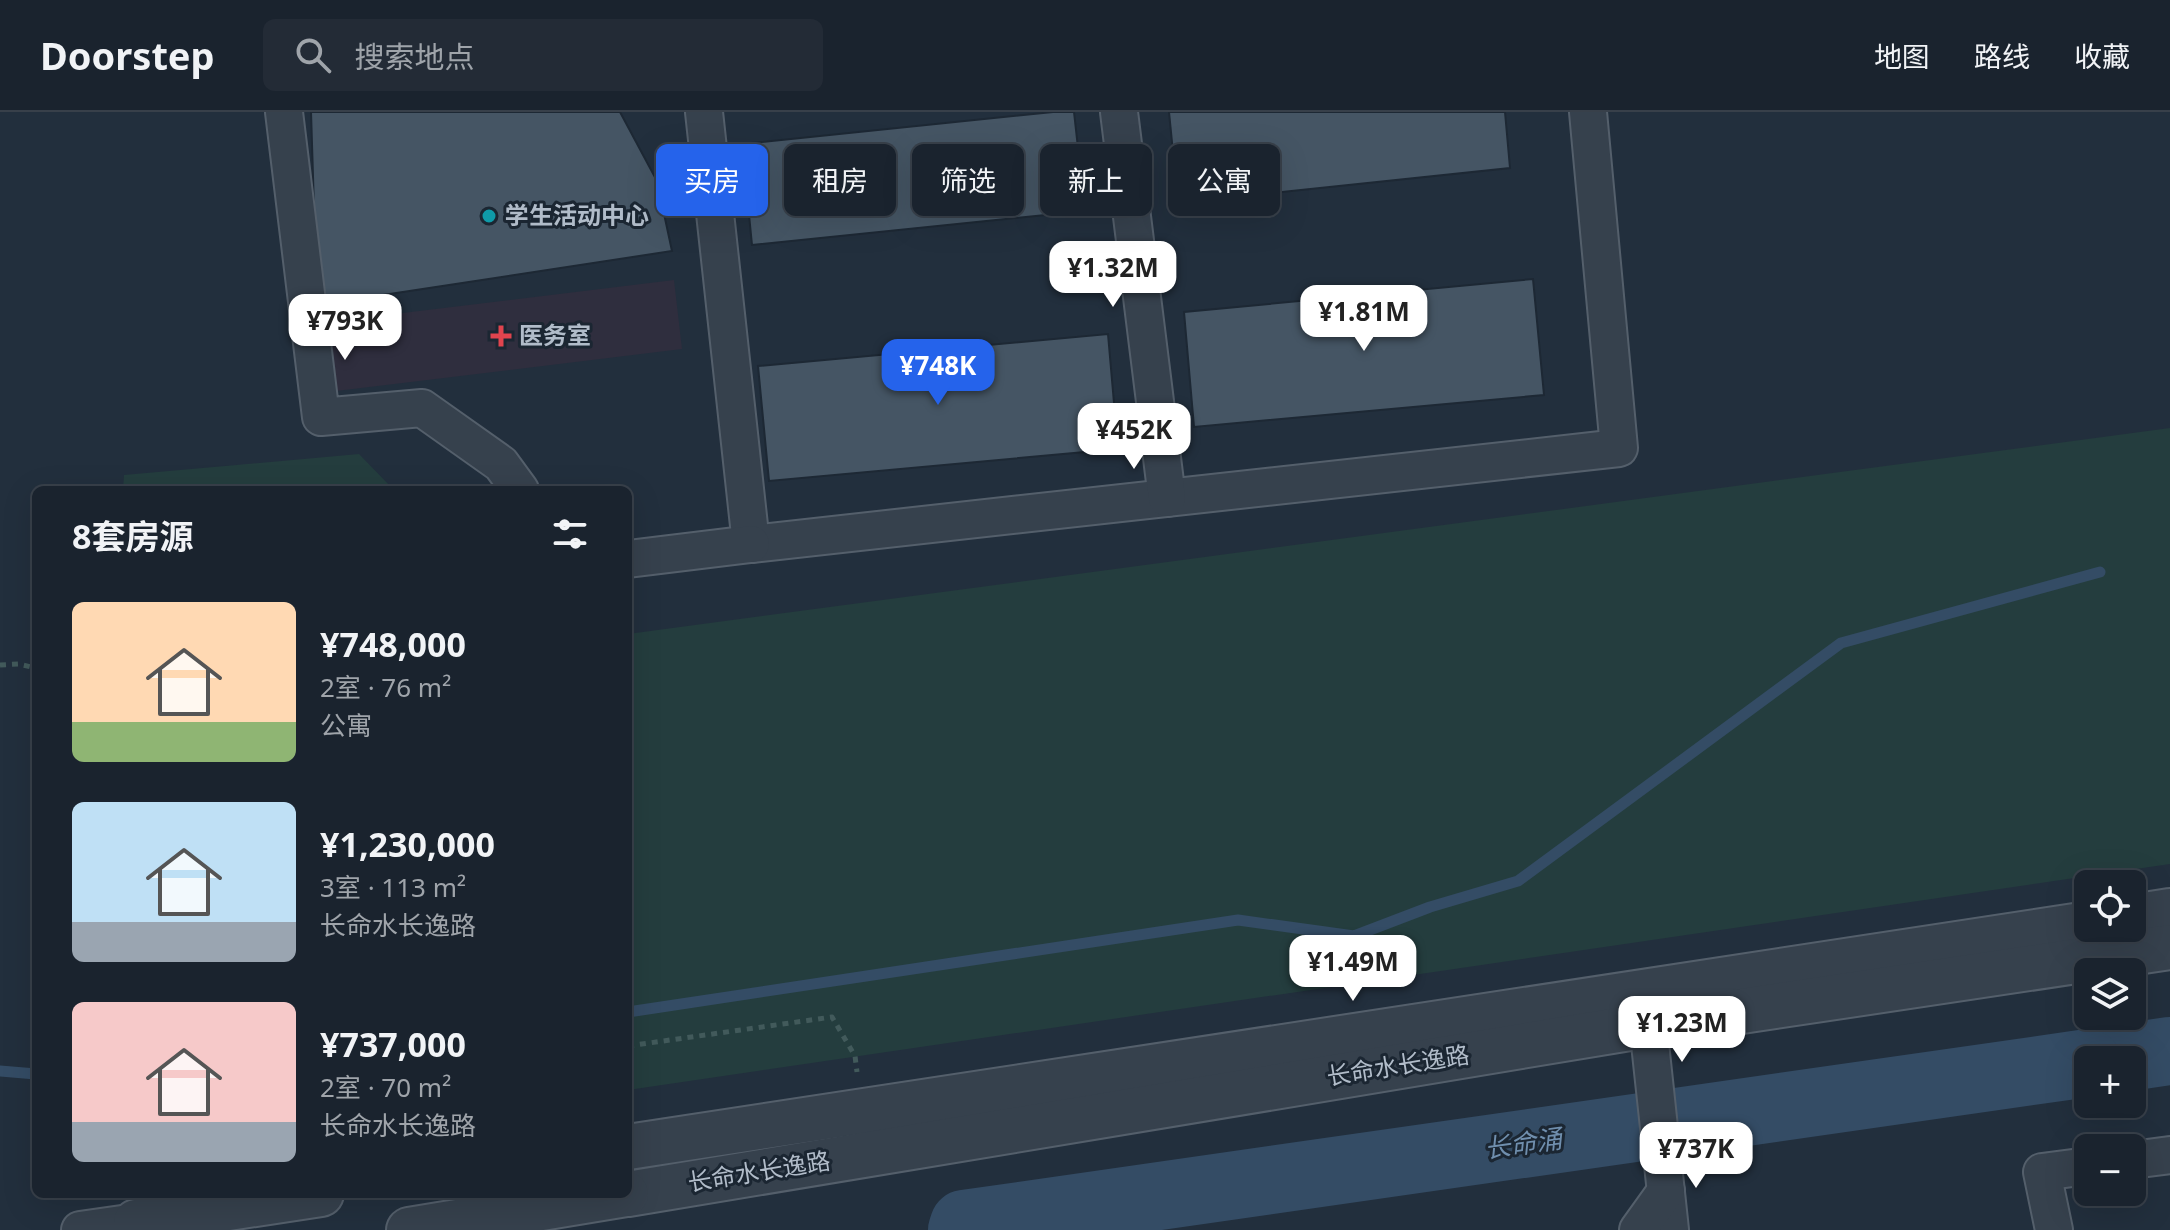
<!DOCTYPE html>
<html lang="zh">
<head>
<meta charset="utf-8">
<style>
  body { margin:0; font-family:"Noto Sans","Noto Sans SC",sans-serif; background:#232b36; color:#f1f3f6; height:100vh; display:flex; flex-direction:column; font-size:30px; white-space:nowrap }
  * { box-sizing:border-box; margin:0 }
  p { font-size:26px; color:#9fa4aa }
  .icon { flex:none; width:44px; height:44px; fill:none; stroke:currentColor; stroke-width:2; stroke-linecap:round; stroke-linejoin:round }
  .map { position:relative; flex:1; overflow:hidden }
  .side { position:absolute; left:32px; top:374px; width:600px; height:712px; display:flex; flex-direction:column; background:#1a232e; border-radius:12px; box-shadow:0 8px 32px #0002,0 0 0 2px #38404a }
  .side>* { flex:none }
  .hud { position:absolute; left:656px; top:32px; width:760px; height:72px; display:flex; gap:16px }
  .controls { position:absolute; left:2074px; top:758px; display:grid; gap:16px }
  .controls a { display:grid; place-items:center; width:72px; height:72px; border-radius:12px; background:#1a232e; box-shadow:0 8px 32px #0002,0 0 0 2px #38404a; font-size:40px }
  .price { position:absolute; translate:-50% -68px; padding:0 18px; border-radius:16px; background:#fff; color:#222; font-size:26px; line-height:52px; filter:drop-shadow(0 2px 4px #0008) }
  .price::after { content:''; position:absolute; left:50%; top:48px; width:24px; height:18px; margin-left:-12px; background:inherit; clip-path:polygon(0 0,100% 0,50% 100%) }
  .price.selected { background:#2563eb; color:#fff }
  ul { padding:0; list-style:none }
  li { display:flex; align-items:center; gap:24px; height:200px; padding:0 40px }
  li span { display:grid; place-items:center; flex:none; width:224px; height:160px; border-radius:12px; color:#555 }
  li>.icon { margin-inline-start:auto }
  span .icon { width:96px; height:96px; fill:#fffc; stroke-width:1 }
  li b { font-size:34px }
  h2 { display:flex; justify-content:space-between; align-items:center; height:96px; padding:0 40px; font-size:34px }
  .pill { padding:0 28px; border-radius:12px; background:#1a232e; box-shadow:0 8px 32px #0002,0 0 0 2px #38404a; font-size:28px; line-height:72px }
  .pill.selected { background:#2563eb; color:#fff }
  header { display:flex; align-items:center; gap:48px; box-sizing:border-box; height:112px; padding:0 40px; background:#1a232e; border-bottom:2px solid #38404a }
  header strong { font-size:38px }
  nav { display:flex; gap:44px; margin-inline-start:auto; font-size:28px }
  .search { width:560px; height:72px; background:#232b36; display:flex; align-items:center; gap:20px; box-sizing:border-box; padding:0 28px; border-radius:12px; color:#9fa4aa; font-size:30px }
  .map>svg:first-child { display:block }
  .medical { fill:#2f2e3e }
  .green { fill:#243d3e }
  .lines { fill:none; stroke-linecap:round; stroke-linejoin:round }
  .stream { stroke:#344c65; stroke-width:11 }
  .river { stroke:#344c65; stroke-width:68 }
  .building { fill:#455564; stroke:#1d2834; stroke-width:2 }
  .minor-casing { stroke:#545f6b; stroke-width:40 }
  .tertiary-casing { stroke:#545f6b; stroke-width:48 }
  .path { stroke:#425a5b; stroke-width:5; stroke-dasharray:6 6; stroke-linecap:butt }
  .minor { stroke:#36414d; stroke-width:36 }
  .tertiary { stroke:#36414d; stroke-width:44 }
  .culture-dot { fill:#0f9aa8; stroke:#1b2632; stroke-width:3 }
  .health-dot { fill:#e0444e; stroke:#1b2632; stroke-width:3 }
  .labels { text-anchor:middle; stroke-width:6; stroke-linejoin:round; paint-order:stroke }
  .poi-label { font-size:24px; font-weight:bold; fill:#b1bcc9; stroke:#1b2632; text-anchor:start }
  .street-label { font-size:24px; fill:#b1bcc9; stroke:#1b2632 }
  .water-label { font-size:26px; font-style:italic; fill:#708fae; stroke:#1b2632 }
</style>
</head>
<body>
<header>
<strong>Doorstep</strong>
<div class="search"><svg class="icon" aria-label="search" viewBox="0 0 24 24"><circle cx="10" cy="10" r="6"/><path d="M15 15l6 6"/></svg>搜索地点</div>
<nav><a>地图</a><a>路线</a><a>收藏</a></nav>
</header>
<div class="map">
<svg width="2170" height="1118" viewBox="0 0 2170 1118">
  <rect width="100%" height="100%" fill="#222f3d"/>
  <!-- medical -->
  <polygon class="medical" points="674,168 682,237 328,280 320,211"/>
  <!-- green -->
  <g class="green">
    <polygon points="2170,316 2170,752 628,978 628,522"/>
    <polygon points="359,342 394,378 123,378 124,363"/>
  </g>
  <g class="lines">
    <!-- stream -->
    <g class="stream">
      <polyline points="628,900 1238,808 1354,824 1430,795 1518,769 1841,531 2100,460"/>
      <polyline points="0,959 36,962"/>
    </g>
    <!-- river -->
    <g class="river">
      <polyline points="2108,948 2170,939"/>
      <polyline points="962,1118 964,1112 2088,951"/>
    </g>
  </g>
  <!-- building -->
  <g class="building">
    <polygon points="311,0 620,0 657,69 672,139 317,193"/>
    <polygon points="1053,0 1074,0 1085,99 752,133 742,32"/>
    <polygon points="1169,0 1505,0 1510,56 1178,91"/>
    <polygon points="1533,167 1544,283 1194,315 1184,200"/>
    <polygon points="1108,222 1118,337 769,369 758,254"/>
  </g>
  <g class="lines">
    <!-- minor casing -->
    <g class="minor-casing">
      <g id="minor">
        <polyline points="284,0 321,305 422,296 501,352 520,378"/>
        <polyline points="704,0 751,432 1619,336 1588,0"/>
        <polyline points="1119,0 1167,386"/>
        <polyline points="628,447 751,432"/>
        <polyline points="1648,913 1670,1118"/>
        <polyline points="2132,1048 2170,1043"/>
        <polyline points="80,1118 136,1110 151,1118"/>
        <polyline points="1638,1118 1666,1079"/>
        <polyline points="2054,1118 2042,1060 2088,1054"/>
      </g>
    </g>
    <!-- tertiary casing -->
    <g class="tertiary-casing">
      <g id="tertiary">
        <polyline points="2132,805 2170,799"/>
        <polyline points="628,1035 2088,812"/>
        <polyline points="628,1082 1648,913 2170,835"/>
        <polyline points="136,1118 136,1110 321,1082"/>
        <polyline points="409,1118 626,1082"/>
      </g>
    </g>
    <!-- path -->
    <g class="path">
      <polyline points="0,553 18,552 36,556"/>
      <polyline points="628,934 832,905 855,944 857,960"/>
    </g>
    <!-- minor -->
    <use href="#minor" class="minor"/>
    <!-- tertiary -->
    <use href="#tertiary" class="tertiary"/>
  </g>
  <!-- markers -->
  <circle class="culture-dot" cx="489" cy="104" r="8"/>
  <path class="health-dot" d="M497 212h8v8h8v8h-8v8h-8v-8h-8v-8h8z"/>
  <g class="labels">
    <!-- poi labels -->
    <g class="poi-label">
      <text x="505" y="112">学生活动中心</text>
      <text x="519" y="232">医务室</text>
    </g>
    <!-- street labels -->
    <g class="street-label">
      <text transform="translate(1398 954) rotate(-9)" y="8">长命水长逸路</text>
      <text transform="translate(759 1060) rotate(-9)" y="8">长命水长逸路</text>
    </g>
    <!-- water labels -->
    <g class="water-label">
      <text transform="translate(1523 1032) rotate(-8)" y="9">长命涌</text>
    </g>
  </g>
</svg>
<div class="controls">
<a><svg class="icon" aria-label="locate" viewBox="0 0 24 24"><circle cx="12" cy="12" r="6"/><path d="M12 2v4M12 18v4M2 12h4M18 12h4"/></svg></a>
<a><svg class="icon" aria-label="layers" viewBox="0 0 24 24"><path d="M12 4l9 5-9 5-9-5zM3 14l9 5 9-5"/></svg></a>
<a>+</a>
<a>−</a>
</div>
<b class="price" style="left:1113px;top:197px">¥1.32M</b>
<b class="price" style="left:1364px;top:241px">¥1.81M</b>
<b class="price" style="left:345px;top:250px">¥793K</b>
<b class="price selected" style="left:938px;top:295px">¥748K</b>
<b class="price" style="left:1134px;top:359px">¥452K</b>
<b class="price" style="left:1353px;top:891px">¥1.49M</b>
<b class="price" style="left:1682px;top:952px">¥1.23M</b>
<b class="price" style="left:1696px;top:1078px">¥737K</b>
<div class="hud">
<a class="pill selected">买房</a>
<a class="pill">租房</a>
<a class="pill">筛选</a>
<a class="pill">新上</a>
<a class="pill">公寓</a>
</div>
<section class="side">
<h2>8套房源<svg class="icon" aria-label="filters" viewBox="0 0 24 24"><path d="M4 7h16M4 17h16"/><circle cx="9" cy="7" r="2"/><circle cx="15" cy="17" r="2"/></svg></h2>
<ul>
<li><span style="background:linear-gradient(#ffd9b3 75%,#8fb573 0)"><svg class="icon" aria-label="home" viewBox="0 0 24 24"><path d="M3 11l9-7 9 7M6 9v11h12V9"/></svg></span><div><b>¥748,000</b><p>2室 · 76 m²</p><p>公寓</p></div></li>
<li><span style="background:linear-gradient(#bfe0f5 75%,#9aa5b1 0)"><svg class="icon" aria-label="home" viewBox="0 0 24 24"><path d="M3 11l9-7 9 7M6 9v11h12V9"/></svg></span><div><b>¥1,230,000</b><p>3室 · 113 m²</p><p>长命水长逸路</p></div></li>
<li><span style="background:linear-gradient(#f6c9c9 75%,#9aa5b1 0)"><svg class="icon" aria-label="home" viewBox="0 0 24 24"><path d="M3 11l9-7 9 7M6 9v11h12V9"/></svg></span><div><b>¥737,000</b><p>2室 · 70 m²</p><p>长命水长逸路</p></div></li>
</ul>
</section>
</div>
</body>
</html>
